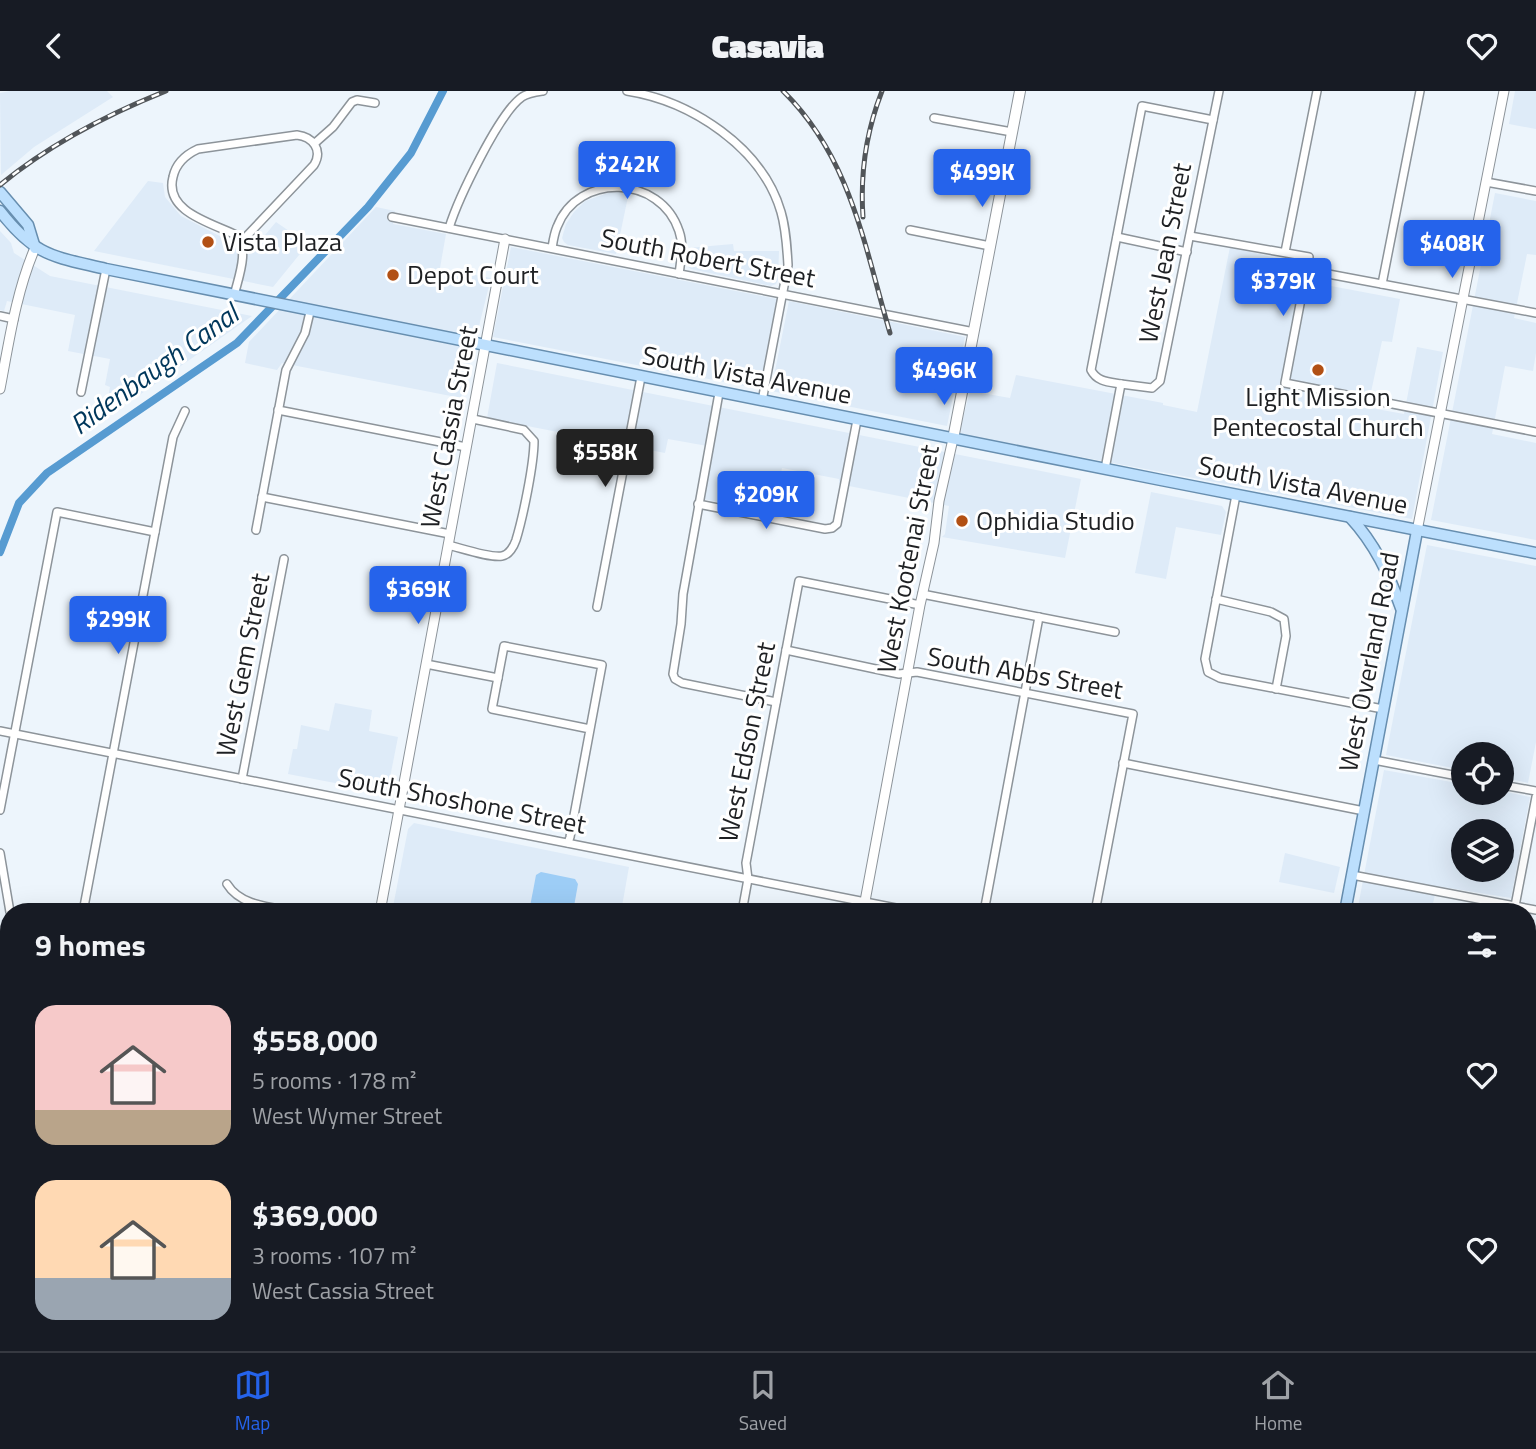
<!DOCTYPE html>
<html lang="en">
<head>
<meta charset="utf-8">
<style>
  body { margin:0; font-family:"Titillium Web",sans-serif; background:#242831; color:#f1f3f6; height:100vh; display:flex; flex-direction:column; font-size:26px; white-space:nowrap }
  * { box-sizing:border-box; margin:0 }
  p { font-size:23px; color:#9ea1a6 }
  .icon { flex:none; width:38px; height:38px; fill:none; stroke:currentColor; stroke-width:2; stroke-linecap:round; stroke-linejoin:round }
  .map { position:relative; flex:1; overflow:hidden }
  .drawer { position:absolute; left:0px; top:812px; width:1536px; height:448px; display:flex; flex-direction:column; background:#171b24; border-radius:28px 28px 0 0; box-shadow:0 7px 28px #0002 }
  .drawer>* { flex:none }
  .controls { position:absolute; left:1451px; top:651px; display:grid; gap:14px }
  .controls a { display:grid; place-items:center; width:63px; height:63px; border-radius:50%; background:#171b24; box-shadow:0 7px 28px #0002; font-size:35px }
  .price { position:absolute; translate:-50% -60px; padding:0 16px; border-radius:7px; background:#2563eb; color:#fff; font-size:23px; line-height:46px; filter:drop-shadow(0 2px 4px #0008) }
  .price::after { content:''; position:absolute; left:50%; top:42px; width:21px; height:16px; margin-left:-10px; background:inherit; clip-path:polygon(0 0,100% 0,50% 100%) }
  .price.selected { background:#222; color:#fff }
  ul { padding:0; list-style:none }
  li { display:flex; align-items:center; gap:21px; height:175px; padding:0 35px }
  li span { display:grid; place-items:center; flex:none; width:196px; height:140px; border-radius:21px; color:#555 }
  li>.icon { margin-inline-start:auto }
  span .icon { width:84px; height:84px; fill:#fffc; stroke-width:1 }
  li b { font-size:30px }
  h2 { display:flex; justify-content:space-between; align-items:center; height:84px; padding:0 35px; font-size:30px }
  header { display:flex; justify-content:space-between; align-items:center; height:91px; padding:0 35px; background:#171b24; font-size:32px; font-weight:800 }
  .tabs { display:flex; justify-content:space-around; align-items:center; height:98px; border-top:2px solid #363941; background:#171b24; font-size:19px; color:#9ea1a6 }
  .tabs a { display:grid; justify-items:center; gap:4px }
  .tabs .selected { color:#2563eb }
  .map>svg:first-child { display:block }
  .built { fill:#deebf8; fill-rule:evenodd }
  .green { fill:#9dcdf6 }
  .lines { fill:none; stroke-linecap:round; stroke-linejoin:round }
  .canal { stroke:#579bd1; stroke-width:8 }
  .minor-casing { stroke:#8d949a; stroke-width:10 }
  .tertiary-casing { stroke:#8d949a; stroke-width:11 }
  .secondary-casing { stroke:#8d949a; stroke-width:12 }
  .primary-casing { stroke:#678eaf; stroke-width:13 }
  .minor { stroke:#fff; stroke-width:7 }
  .tertiary { stroke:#fff; stroke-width:9 }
  .secondary { stroke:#fff; stroke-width:10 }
  .primary { stroke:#bcdffd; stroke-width:10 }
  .rail-casing { stroke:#515559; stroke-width:5 }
  .rail { stroke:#fff; stroke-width:2.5; stroke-dasharray:8; stroke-linecap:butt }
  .poi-dot { fill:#b25014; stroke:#fff; stroke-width:2.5 }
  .labels { text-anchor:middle; stroke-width:6; stroke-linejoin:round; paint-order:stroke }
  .poi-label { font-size:26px; fill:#1e2023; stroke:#fff; text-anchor:start }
  .street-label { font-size:26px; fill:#1e2023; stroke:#fff }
  .water-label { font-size:28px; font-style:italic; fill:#00375b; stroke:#fff }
</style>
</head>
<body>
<header><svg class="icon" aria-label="back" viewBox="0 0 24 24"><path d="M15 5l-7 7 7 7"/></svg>Casavia<svg class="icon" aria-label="heart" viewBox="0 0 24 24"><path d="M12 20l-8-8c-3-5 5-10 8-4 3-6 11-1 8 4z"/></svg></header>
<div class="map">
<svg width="1536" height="1260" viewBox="0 0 1536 1260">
  <rect width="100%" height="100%" fill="#edf5fc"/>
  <!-- built -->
  <g class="built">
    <polygon points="10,0 107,0 113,6 34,56 1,84 0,2"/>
    <polygon points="1515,0 1536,0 1536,38 1509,33"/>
    <polygon points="148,90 163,92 165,106 181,125 237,154 254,157 276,131 308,153 273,196 94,160"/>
    <polygon points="611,101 629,101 616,163 568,154 564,151 562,147 566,133 574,121 585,110"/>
    <polygon points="1495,102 1536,110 1536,164 1527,163 1514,227 1536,232 1536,262 1533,280 1505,275 1492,343 1536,352 1536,449 1431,429"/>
    <polygon points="376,116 395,120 393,133 446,143 440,177 491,187 461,307 282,272 277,279 245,272 249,251"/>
    <polygon points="0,140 11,152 14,162 50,185 252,225 128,312 108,306 110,296 105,294 110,268 68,260 75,224 7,210 4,220 0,219"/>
    <polygon points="733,153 734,160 779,160 778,189 776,193 771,195 691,178 688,176 688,157"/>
    <polygon points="511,156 777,208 760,298 493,246"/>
    <polygon points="1230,156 1297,172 1294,188 1400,208 1392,251 1382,250 1371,301 1371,317 1404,323 1417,256 1443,261 1412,428 959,343 970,300 1010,307 1016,284 1163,312 1163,314 1197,321"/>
    <polygon points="789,210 965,246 947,335 771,300"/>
    <polygon points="497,272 1081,388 1065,467 942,446 945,443 949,415 839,393 839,388 782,377 773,422 703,408 713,356 668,348 665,362 487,327"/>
    <polygon points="1151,401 1222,415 1226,421 1221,444 1176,436 1166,488 1135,482"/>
    <polygon points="1427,454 1536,475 1536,651 1528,692 1502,686 1502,663 1463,663 1463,679 1386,664"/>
    <polygon points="335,612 372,619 369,640 398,646 387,702 288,683 293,658 297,658 301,634 329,640"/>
    <path d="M1384 679 1463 693V702L1502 700 1530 706 1511 807 1437 795 1431 821H1357ZM1463 740H1502V779H1463Z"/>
    <polygon points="414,732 629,776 621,821 392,821 408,738"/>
    <polygon points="1285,762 1340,776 1334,802 1279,791"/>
  </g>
  <!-- green -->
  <polygon class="green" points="541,781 575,788 578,793 573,821 529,821 536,784"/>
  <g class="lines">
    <!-- canal -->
    <g class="canal">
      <polyline points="0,461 19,412 47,382 237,252 291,196 368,116 411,62 443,0"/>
      <polyline points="0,1093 9,1146"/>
      <polyline points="26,1251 28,1260"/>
    </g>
    <!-- minor casing -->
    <g class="minor-casing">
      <g id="minor">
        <path d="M627 0C691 10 762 56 781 121 786 138 787 156 788 174L762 310"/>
        <polyline points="934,27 1012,41"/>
        <polyline points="315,52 333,36 352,11 357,9 375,12"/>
        <polyline points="1486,91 1536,100"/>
        <polyline points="392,126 974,241"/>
        <path d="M449 137C458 108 499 22 522 6 528 2 536 1 543 0"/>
        <polyline points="910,139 990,155"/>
        <polyline points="1190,145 1309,166 1285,292 1536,341"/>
        <polyline points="1117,146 1187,161"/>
        <path d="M552 157C553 151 554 143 557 136 578 81 661 84 679 140 684 154 681 168 679 183"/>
        <polyline points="1285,161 1317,0"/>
        <polyline points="1307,179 1536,222"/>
        <polyline points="1382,193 1420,0"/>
        <path d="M234 205C238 187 250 159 236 144 212 132 164 121 173 86 176 72 185 64 198 58L297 44C313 46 323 59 314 74L242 150"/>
        <polyline points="0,225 14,228"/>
        <polyline points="1121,293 1152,297 1160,290 1219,0"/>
        <polyline points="81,301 106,178"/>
        <polyline points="719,302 683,503 681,533 673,583 675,588 682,592 776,611"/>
        <polyline points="278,319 466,356"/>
        <path d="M1105 378 1121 293C1109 291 1097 291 1091 279L1142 15 1213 29"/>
        <polyline points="1236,404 1205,568 1208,581 1220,587 1383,618"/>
        <polyline points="262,406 450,443"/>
        <polyline points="698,413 825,438 832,437 837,433 857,329"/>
        <polyline points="256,439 286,279 305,242 310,221"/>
        <path d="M448 454C461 457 489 467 502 465 509 464 514 455 516 449 523 426 534 373 534 350L524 339 473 328"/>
        <polyline points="922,503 1115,541"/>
        <polyline points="1216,508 1271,521 1284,528 1286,545 1276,598"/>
        <polyline points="597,516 641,286"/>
        <polyline points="786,559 899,583 917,581 1133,623 1095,821"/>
        <polyline points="426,573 498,587"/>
        <polyline points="0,640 916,821"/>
        <polyline points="1374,669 1463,686"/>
        <polyline points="1123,672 1364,720"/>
        <polyline points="242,688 284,468"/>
        <polyline points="1502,694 1536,700"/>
        <polyline points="0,719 57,421 155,441"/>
        <polyline points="568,752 570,746 602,574 504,555 492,618 590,638"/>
        <polyline points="0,762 10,821"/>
        <polyline points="1352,784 1536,819"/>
        <path d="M227 793C241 816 273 816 298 821"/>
        <polyline points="1515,815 1536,706"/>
        <polyline points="83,821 173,346 185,320"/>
        <polyline points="742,821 748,788 746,772 799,490 920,514"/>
        <polyline points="984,821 1039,526"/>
        <polyline points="1528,878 1536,879"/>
        <polyline points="1528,974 1536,976"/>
        <polyline points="1528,1073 1536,1075"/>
        <polyline points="1528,1181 1536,1183"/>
        <polyline points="117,1251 161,1260"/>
        <polyline points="1273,1251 1319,1260"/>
        <polyline points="102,1260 115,1251"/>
        <polyline points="513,1260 515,1251"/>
        <polyline points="901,1260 903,1251"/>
        <polyline points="1433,1260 1434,1251"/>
      </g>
    </g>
    <!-- tertiary casing -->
    <g class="tertiary-casing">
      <g id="tertiary">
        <path d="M0 298C9 251 16 201 35 157"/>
        <polyline points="1417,440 1504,0"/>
        <polyline points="380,821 505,148"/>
        <polyline points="863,821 920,514 934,452 939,410 953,348"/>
        <polyline points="0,1123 9,1125"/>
        <polyline points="648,1251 692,1260"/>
        <polyline points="298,1260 300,1251"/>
        <polyline points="779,1260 780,1251"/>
      </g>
    </g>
    <!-- secondary casing -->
    <g class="secondary-casing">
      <polyline id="secondary" points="953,348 1020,0"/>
    </g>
    <!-- primary casing -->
    <g class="primary-casing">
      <g id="primary">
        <polyline points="0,101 28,134 35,157"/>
        <path d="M0 120C36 166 52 165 106 178L1161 389 1536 462"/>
        <path d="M1350 426C1375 453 1389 483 1401 517"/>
        <polyline points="1345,821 1417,440"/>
        <polyline points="1262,1260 1263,1251"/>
      </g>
    </g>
    <!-- minor -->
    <use href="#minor" class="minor"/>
    <!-- tertiary -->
    <use href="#tertiary" class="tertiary"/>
    <!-- secondary -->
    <use href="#secondary" class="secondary"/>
    <!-- primary -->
    <use href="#primary" class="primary"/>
    <!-- rail casing -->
    <g class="rail-casing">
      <g id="rail">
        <path d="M783 0C851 67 864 154 890 242"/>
        <path d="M0 94C50 53 106 24 166 0"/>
        <path d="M863 126C860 83 866 41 882 0"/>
      </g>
    </g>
    <!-- rail -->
    <use href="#rail" class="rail"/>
  </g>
  <!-- markers -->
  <g class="poi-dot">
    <circle cx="208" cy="151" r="7"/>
    <circle cx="393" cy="184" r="7"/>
    <circle cx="1318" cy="279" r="7"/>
    <circle cx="962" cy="430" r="7"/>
  </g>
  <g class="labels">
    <!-- poi labels -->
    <g class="poi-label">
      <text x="222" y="160">Vista Plaza</text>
      <text x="407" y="193">Depot Court</text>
      <text x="1318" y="315" text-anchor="middle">Light Mission<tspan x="1318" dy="30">Pentecostal Church</tspan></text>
      <text x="976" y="439">Ophidia Studio</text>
    </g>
    <!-- street labels -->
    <g class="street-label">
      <text transform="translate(1165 162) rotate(-79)" y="9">West Jean Street</text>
      <text transform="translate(708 167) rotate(11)" y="9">South Robert Street</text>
      <text transform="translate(747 284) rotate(11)" y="9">South Vista Avenue</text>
      <text transform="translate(449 336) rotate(-79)" y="9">West Cassia Street</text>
      <text transform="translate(1303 394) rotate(11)" y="9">South Vista Avenue</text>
      <text transform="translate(908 468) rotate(-79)" y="9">West Kootenai Street</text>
      <text transform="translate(1369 571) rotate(-79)" y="9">West Overland Road</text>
      <text transform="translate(243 574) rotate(-79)" y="9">West Gem Street</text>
      <text transform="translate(1025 582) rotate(10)" y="9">South Abbs Street</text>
      <text transform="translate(747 651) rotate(-79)" y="9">West Edson Street</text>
      <text transform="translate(462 710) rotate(11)" y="9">South Shoshone Street</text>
    </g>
    <!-- water labels -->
    <g class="water-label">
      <text transform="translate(154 278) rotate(-36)" y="10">Ridenbaugh Canal</text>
    </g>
  </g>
</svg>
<div class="controls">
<a><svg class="icon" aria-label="locate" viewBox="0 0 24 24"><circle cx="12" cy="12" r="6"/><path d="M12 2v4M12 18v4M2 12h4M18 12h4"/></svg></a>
<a><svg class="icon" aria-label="layers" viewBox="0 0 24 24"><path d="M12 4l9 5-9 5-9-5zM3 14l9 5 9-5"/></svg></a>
</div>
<b class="price" style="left:627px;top:110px">$242K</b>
<b class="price" style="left:982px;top:118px">$499K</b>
<b class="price" style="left:1452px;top:189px">$408K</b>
<b class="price" style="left:1283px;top:227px">$379K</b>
<b class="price" style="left:944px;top:316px">$496K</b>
<b class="price selected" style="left:605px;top:398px">$558K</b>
<b class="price" style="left:766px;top:440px">$209K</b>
<b class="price" style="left:418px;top:535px">$369K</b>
<b class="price" style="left:118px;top:565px">$299K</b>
<section class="drawer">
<h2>9 homes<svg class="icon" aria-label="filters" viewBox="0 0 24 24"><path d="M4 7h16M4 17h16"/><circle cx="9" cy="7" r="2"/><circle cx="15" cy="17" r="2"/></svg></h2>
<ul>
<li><span style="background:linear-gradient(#f6c9c9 75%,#b9a48a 0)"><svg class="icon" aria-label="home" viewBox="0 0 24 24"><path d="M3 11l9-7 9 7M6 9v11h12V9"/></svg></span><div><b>$558,000</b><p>5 rooms · 178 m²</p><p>West Wymer Street</p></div><svg class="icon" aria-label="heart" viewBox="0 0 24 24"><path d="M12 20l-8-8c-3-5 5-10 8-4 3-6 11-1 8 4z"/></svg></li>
<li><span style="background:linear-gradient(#ffd9b3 70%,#9aa5b1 0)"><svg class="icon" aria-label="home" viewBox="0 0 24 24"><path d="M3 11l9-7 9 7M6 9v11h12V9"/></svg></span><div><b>$369,000</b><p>3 rooms · 107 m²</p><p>West Cassia Street</p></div><svg class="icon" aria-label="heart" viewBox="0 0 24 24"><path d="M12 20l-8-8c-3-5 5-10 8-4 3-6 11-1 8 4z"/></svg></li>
</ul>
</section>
</div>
<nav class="tabs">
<a class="selected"><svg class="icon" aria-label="map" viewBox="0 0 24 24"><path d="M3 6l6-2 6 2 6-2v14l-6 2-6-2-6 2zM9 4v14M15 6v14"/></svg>Map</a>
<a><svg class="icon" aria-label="saved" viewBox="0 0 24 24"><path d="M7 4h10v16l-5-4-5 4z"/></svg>Saved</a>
<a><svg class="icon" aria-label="home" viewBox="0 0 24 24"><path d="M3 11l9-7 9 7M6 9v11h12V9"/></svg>Home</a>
</nav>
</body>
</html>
